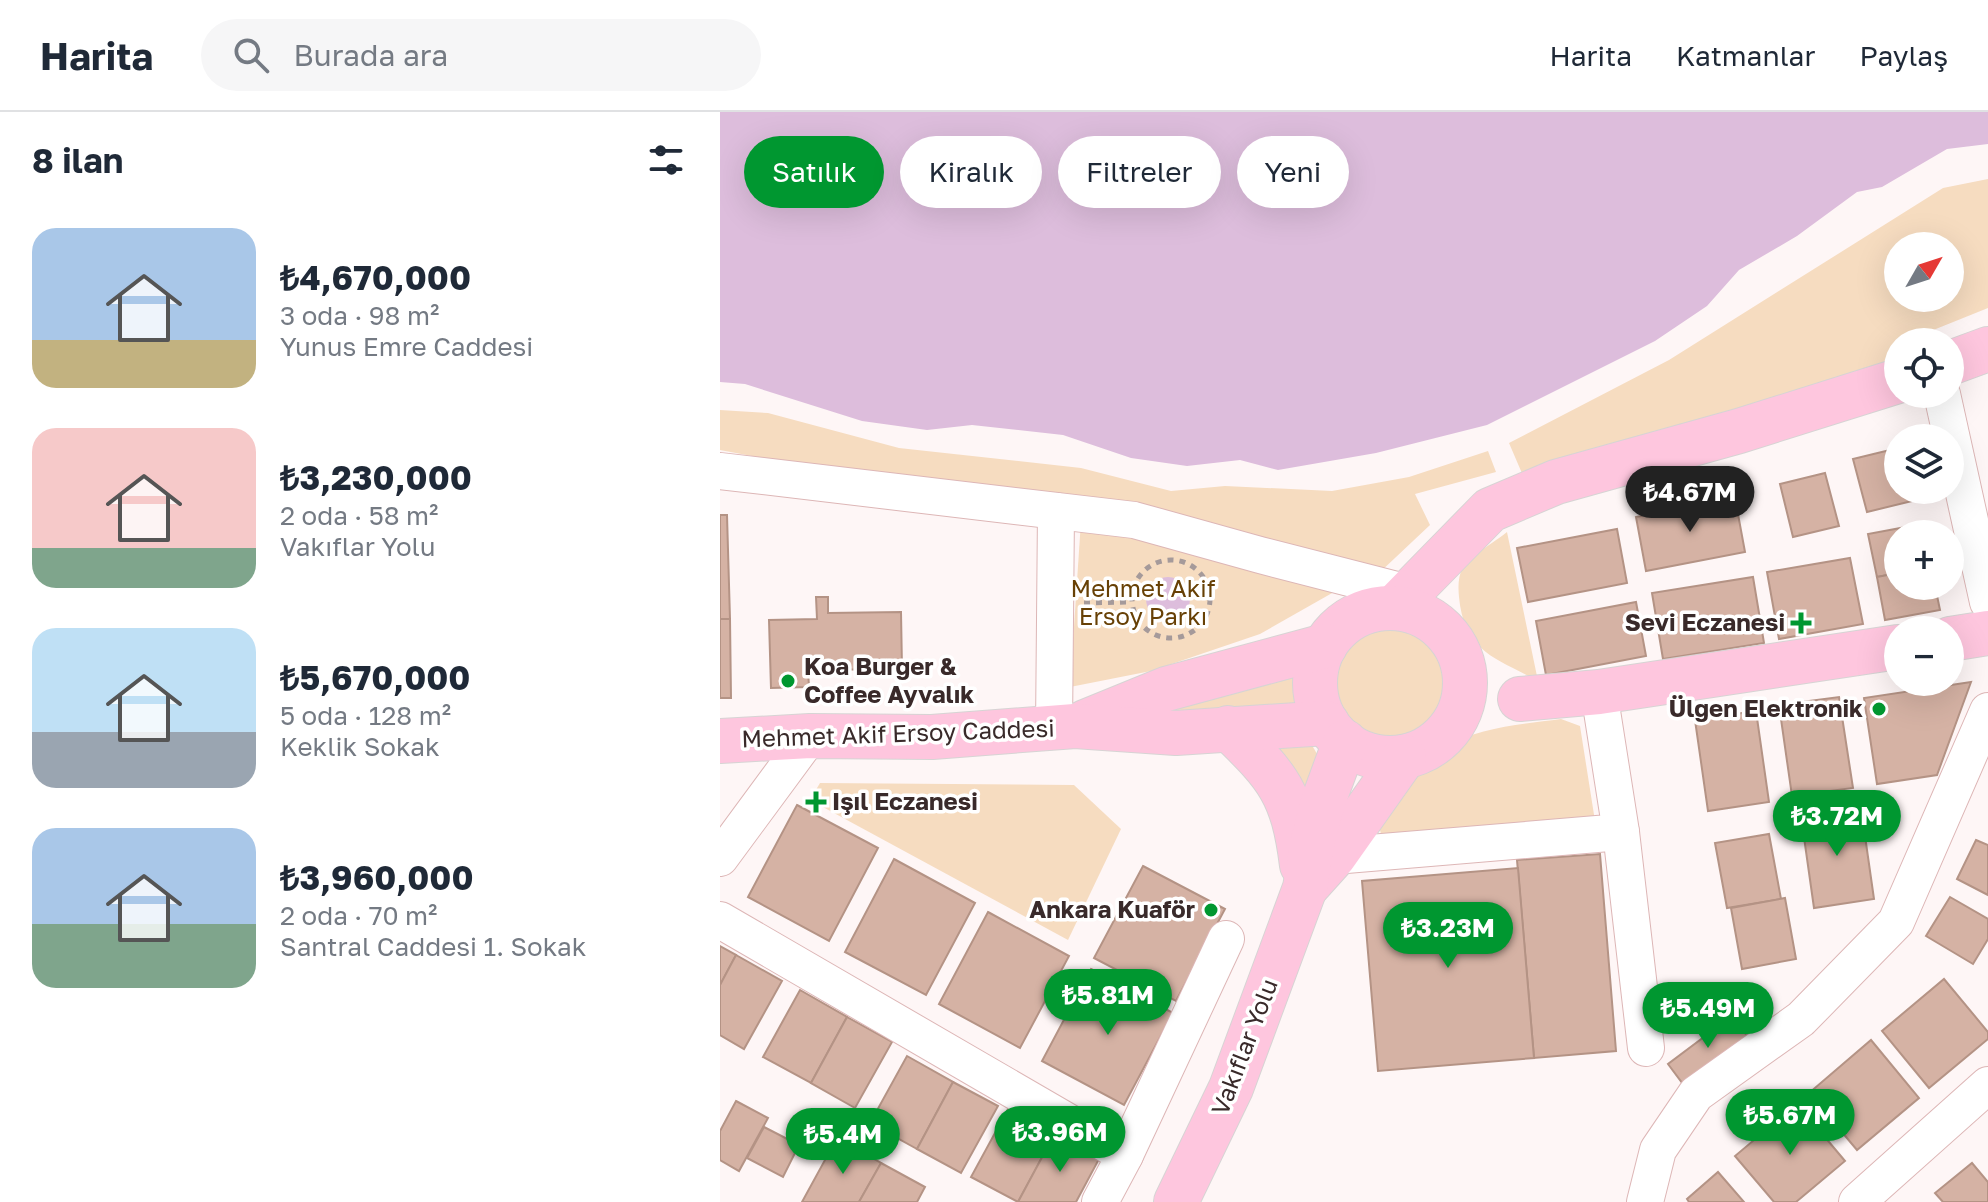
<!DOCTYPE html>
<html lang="tr">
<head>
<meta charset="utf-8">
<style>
  body { margin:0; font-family:"Golos Text",sans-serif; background:#f6f6f7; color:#1f2937; height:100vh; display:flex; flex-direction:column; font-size:30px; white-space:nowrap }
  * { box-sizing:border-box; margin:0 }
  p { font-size:26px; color:#747a83 }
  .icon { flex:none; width:44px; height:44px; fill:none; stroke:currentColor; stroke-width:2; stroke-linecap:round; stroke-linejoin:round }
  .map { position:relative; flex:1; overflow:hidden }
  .details { display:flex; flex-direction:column; background:#fff; width:720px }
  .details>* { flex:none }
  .banner { position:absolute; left:24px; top:24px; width:760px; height:72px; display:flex; gap:16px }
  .needle { width:52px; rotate:51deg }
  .controls { position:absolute; left:1164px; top:120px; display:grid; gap:16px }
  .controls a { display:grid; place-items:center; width:80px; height:80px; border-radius:50%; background:#fff; box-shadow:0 8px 32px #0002; font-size:40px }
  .price { position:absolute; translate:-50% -68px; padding:0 18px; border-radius:28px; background:#009730; color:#fff; font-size:26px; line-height:52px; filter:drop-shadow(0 2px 4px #0008) }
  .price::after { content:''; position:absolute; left:50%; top:48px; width:24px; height:18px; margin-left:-12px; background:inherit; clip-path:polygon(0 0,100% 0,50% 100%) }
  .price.current { background:#222; color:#fff }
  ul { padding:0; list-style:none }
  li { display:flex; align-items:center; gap:24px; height:200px; padding:0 32px }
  li span { display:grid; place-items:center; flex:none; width:224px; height:160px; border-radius:24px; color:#555 }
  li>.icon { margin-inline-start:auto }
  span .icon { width:96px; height:96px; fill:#fffc; stroke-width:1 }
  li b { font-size:34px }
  h2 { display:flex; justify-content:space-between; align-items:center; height:96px; padding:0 32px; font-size:34px }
  .chip { padding:0 28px; border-radius:36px; background:#fff; box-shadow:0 8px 32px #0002; font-size:28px; line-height:72px }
  .chip.current { background:#009730; color:#fff }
  header { display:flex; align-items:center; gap:48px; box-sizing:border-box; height:112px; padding:0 40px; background:#fff; border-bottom:2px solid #e0e1e3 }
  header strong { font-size:38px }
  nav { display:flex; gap:44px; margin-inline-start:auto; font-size:28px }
  .search { width:560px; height:72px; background:#f6f6f7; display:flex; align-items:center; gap:20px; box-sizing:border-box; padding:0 28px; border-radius:44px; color:#747a83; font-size:30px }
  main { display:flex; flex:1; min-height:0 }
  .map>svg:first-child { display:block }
  .green { fill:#f6dcc0; fill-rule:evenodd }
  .water { fill:#ddbddc }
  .building { fill:#d5b2a4; stroke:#b49385; stroke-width:2 }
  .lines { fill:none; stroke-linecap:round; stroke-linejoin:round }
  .minor-casing { stroke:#ddb6b6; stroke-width:38 }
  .major-casing { stroke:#d7d4d4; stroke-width:46 }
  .path { stroke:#a59a9a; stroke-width:5; stroke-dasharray:6 6; stroke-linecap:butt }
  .minor { stroke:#fff; stroke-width:36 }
  .major { stroke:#fec6de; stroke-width:44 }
  .poi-dot { fill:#009730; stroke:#fff; stroke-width:3 }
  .labels { text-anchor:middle; stroke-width:7; stroke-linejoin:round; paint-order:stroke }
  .park-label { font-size:24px; fill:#674005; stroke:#fff }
  .poi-label { font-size:24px; font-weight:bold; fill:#392a2a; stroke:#fff; text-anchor:end }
  .street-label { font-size:24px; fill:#392a2a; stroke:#fff }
</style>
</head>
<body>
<header>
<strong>Harita</strong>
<div class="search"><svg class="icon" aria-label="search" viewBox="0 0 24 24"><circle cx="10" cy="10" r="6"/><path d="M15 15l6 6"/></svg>Burada ara</div>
<nav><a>Harita</a><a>Katmanlar</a><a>Paylaş</a></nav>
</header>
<main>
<section class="details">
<h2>8 ilan<svg class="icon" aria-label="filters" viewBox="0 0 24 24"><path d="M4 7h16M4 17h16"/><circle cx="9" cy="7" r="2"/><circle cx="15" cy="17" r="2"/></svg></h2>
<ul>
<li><span style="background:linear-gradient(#a9c7e8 70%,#c2b280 0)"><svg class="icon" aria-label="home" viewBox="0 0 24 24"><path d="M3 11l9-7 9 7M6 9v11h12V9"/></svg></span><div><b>₺4,670,000</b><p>3 oda · 98 m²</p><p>Yunus Emre Caddesi</p></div></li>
<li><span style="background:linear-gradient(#f6c9c9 75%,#7fa58c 0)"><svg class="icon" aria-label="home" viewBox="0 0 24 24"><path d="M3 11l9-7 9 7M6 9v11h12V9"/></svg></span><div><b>₺3,230,000</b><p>2 oda · 58 m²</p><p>Vakıflar Yolu</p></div></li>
<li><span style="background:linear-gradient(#bfe0f5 65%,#9aa5b1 0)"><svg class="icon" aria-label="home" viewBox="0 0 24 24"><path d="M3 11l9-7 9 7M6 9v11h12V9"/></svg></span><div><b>₺5,670,000</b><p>5 oda · 128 m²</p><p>Keklik Sokak</p></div></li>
<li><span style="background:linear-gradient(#a9c7e8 60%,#7fa58c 0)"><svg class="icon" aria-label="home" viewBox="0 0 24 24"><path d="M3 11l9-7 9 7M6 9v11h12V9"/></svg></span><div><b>₺3,960,000</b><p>2 oda · 70 m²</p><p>Santral Caddesi 1. Sokak</p></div></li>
</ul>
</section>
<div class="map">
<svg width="1268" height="1090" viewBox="0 0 1268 1090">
  <rect width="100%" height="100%" fill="#fef6f6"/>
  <!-- green -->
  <g class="green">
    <path d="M1268 67V196L1191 227V230H1178V253L804 366 789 331 949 248 1223 76ZM1178 134H1230V186H1178Z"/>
    <polygon points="0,298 48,301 179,336 361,356 451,379 505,374 612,379 689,365 768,339 776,360 695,382 710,413 658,462 0,338"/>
    <polygon points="361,409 621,476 540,522 431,559 350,575"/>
    <path d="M787 420 818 569C776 546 744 540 739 485 738 475 738 464 743 455 750 444 776 429 787 420Z"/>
    <circle cx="670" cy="571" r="64"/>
    <polygon points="577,546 588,607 381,611"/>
    <path d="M841 607 860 614 875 709 662 726 658 710 664 700C678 685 710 644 724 635 759 615 803 612 841 607Z"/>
    <polygon points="582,626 593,635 600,647 584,707 544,628"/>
    <polygon points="100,671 354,673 401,717 348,828 90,688"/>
  </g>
  <!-- water -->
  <g class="water">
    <polygon points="0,0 1268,0 1268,32 1227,37 1162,75 1137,80 1077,124 1019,158 987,194 935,229 767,313 656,341 558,358 520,348 467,354 411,346 343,323 252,313 207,318 142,309 25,272 0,270"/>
    <circle cx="448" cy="487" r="22"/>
  </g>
  <!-- building -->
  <g class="building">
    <polygon points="1178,336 1178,378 1189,378 1192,389 1147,400 1133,347"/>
    <polygon points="1105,361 1119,414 1073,425 1060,372"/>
    <polygon points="1015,386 1025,440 926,459 916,405"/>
    <polygon points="0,403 7,403 10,507 0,507"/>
    <polygon points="1202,412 1204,422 1178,422 1178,461 1157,465 1148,422"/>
    <polygon points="897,417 907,471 808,490 797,436"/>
    <polygon points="1130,446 1143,512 1059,527 1047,460"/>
    <polygon points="1178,461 1178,474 1215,474 1220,498 1165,508 1157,465"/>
    <polygon points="1033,465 1044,531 943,547 932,481"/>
    <polygon points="96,485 108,485 108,501 181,500 182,557 88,558 89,575 51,576 49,508 97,507"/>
    <polygon points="916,490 926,544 826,563 816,509"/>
    <polygon points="0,507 10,507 11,586 0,586"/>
    <polygon points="1251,570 1217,663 1157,672 1144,586"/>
    <polygon points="1119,585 1133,676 1072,684 1059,593"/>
    <polygon points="1036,599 1049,690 988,699 975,608"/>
    <polygon points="77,693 158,736 109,829 28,785"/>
    <polygon points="1141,696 1154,787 1094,796 1081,704"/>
    <polygon points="1049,722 1061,787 1007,796 995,731"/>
    <polygon points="1256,728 1268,733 1268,783 1237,767"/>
    <polygon points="880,742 896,939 814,946 797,748"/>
    <polygon points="174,747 255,791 206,883 125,840"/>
    <polygon points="423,754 505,797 456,889 374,846"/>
    <polygon points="798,756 814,946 658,959 642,769"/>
    <polygon points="1230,785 1268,807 1268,827 1253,852 1206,824"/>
    <polygon points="1065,786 1076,847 1022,857 1011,796"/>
    <polygon points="268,800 349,844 300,936 219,892"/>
    <polygon points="0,834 16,843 0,873"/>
    <polygon points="16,843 62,869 24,937 0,923 0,873"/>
    <polygon points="371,857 453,901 404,993 322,949"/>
    <polygon points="1224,867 1268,920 1268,927 1209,976 1162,919"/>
    <polygon points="80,878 127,905 91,971 43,945"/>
    <polygon points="1012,904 1027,924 963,972 948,952"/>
    <polygon points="127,905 172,930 135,996 91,971"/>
    <polygon points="1151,928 1199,986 1137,1038 1089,981"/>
    <polygon points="187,944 233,970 197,1037 150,1011"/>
    <polygon points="233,970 278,994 241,1061 197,1037"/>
    <polygon points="16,989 48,1006 19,1059 0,1048 0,1019"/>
    <polygon points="1077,992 1125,1049 1076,1090 1054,1090 1015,1044"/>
    <polygon points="288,997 334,1023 298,1090 251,1065"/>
    <polygon points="44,1015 79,1033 63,1065 27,1046"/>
    <polygon points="334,1023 379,1047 356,1090 298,1090"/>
    <polygon points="117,1026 161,1051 139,1090 82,1090"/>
    <polygon points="161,1051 205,1075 197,1090 139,1090"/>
    <polygon points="1252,1051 1268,1070 1268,1090 1223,1090 1215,1081"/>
    <polygon points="998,1060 1024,1090 969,1090 967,1087"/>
  </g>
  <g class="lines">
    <!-- minor casing -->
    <g class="minor-casing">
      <g id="minor">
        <polyline points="1222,282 1268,490"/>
        <polyline points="0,359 414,408 540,443 688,481"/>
        <polyline points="334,617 336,399"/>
        <polyline points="901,720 926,936"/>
        <polyline points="614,744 901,720 879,580"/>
        <polyline points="0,746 90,624"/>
        <polyline points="0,808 405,1043 380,1090"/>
        <polyline points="405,1043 506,827"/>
        <polyline points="925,1090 938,1038 976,982 1081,907 1176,810 1268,599"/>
        <polyline points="1137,1090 1268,973"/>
      </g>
    </g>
    <!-- major casing -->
    <g class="major-casing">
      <g id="major">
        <polyline points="1230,251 1268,237"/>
        <polyline points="674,496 770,398 836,370 1019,319 1178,269"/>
        <circle cx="670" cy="571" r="75"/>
        <polyline points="1230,527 1268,521"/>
        <polyline points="800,587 879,580 1178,535"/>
        <polyline points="365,610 446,577 605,534"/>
        <path d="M508 616C559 665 573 682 582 753"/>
        <polyline points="0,629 90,624 212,625 355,614 456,621 607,611"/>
        <polyline points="587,774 614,744 684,645"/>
        <polyline points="456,1090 511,976 585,776 592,732 603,690 625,630"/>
      </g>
    </g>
    <!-- path -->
    <g class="path">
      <circle cx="451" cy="487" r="39"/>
      <polyline points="364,491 411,490"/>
    </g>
    <!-- minor -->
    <use href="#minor" class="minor"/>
    <!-- major -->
    <use href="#major" class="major"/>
  </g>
  <!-- markers -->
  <g class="poi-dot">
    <path d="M1077 499h8v8h8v8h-8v8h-8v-8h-8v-8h8z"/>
    <circle cx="68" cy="569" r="8"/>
    <circle cx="1159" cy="597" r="8"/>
    <path d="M92 678h8v8h8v8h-8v8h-8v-8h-8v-8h8z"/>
    <circle cx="491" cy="798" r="8"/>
  </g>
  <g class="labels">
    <!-- park labels -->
    <g class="park-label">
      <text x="423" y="485">Mehmet Akif<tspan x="423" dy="28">Ersoy Parkı</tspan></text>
    </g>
    <!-- poi labels -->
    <g class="poi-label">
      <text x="1065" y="519">Sevi Eczanesi</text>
      <text x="84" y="563" text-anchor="start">Koa Burger &amp;<tspan x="84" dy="28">Coffee Ayvalık</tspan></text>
      <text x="1143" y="605">Ülgen Elektronik</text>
      <text x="112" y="698" text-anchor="start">Işıl Eczanesi</text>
      <text x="475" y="806">Ankara Kuaför</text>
    </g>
    <!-- street labels -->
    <g class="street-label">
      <text transform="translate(178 622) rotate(-2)" y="8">Mehmet Akif Ersoy Caddesi</text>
      <text transform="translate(525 935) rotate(-69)" y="8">Vakıflar Yolu</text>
    </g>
  </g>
</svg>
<div class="controls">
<a><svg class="needle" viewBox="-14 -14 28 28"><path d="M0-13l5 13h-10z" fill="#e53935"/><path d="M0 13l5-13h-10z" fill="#747a83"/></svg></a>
<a><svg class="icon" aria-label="locate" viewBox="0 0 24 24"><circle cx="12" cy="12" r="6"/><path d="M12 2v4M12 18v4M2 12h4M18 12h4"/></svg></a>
<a><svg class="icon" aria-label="layers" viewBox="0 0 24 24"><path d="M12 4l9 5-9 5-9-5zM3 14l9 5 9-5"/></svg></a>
<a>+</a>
<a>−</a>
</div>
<b class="price current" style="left:970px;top:422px">₺4.67M</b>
<b class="price" style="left:1117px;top:746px">₺3.72M</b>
<b class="price" style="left:728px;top:858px">₺3.23M</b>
<b class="price" style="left:388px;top:925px">₺5.81M</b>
<b class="price" style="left:988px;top:938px">₺5.49M</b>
<b class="price" style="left:1070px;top:1045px">₺5.67M</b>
<b class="price" style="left:340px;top:1062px">₺3.96M</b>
<b class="price" style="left:123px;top:1064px">₺5.4M</b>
<div class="banner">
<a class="chip current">Satılık</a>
<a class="chip">Kiralık</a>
<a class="chip">Filtreler</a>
<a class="chip">Yeni</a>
</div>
</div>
</main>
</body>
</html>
